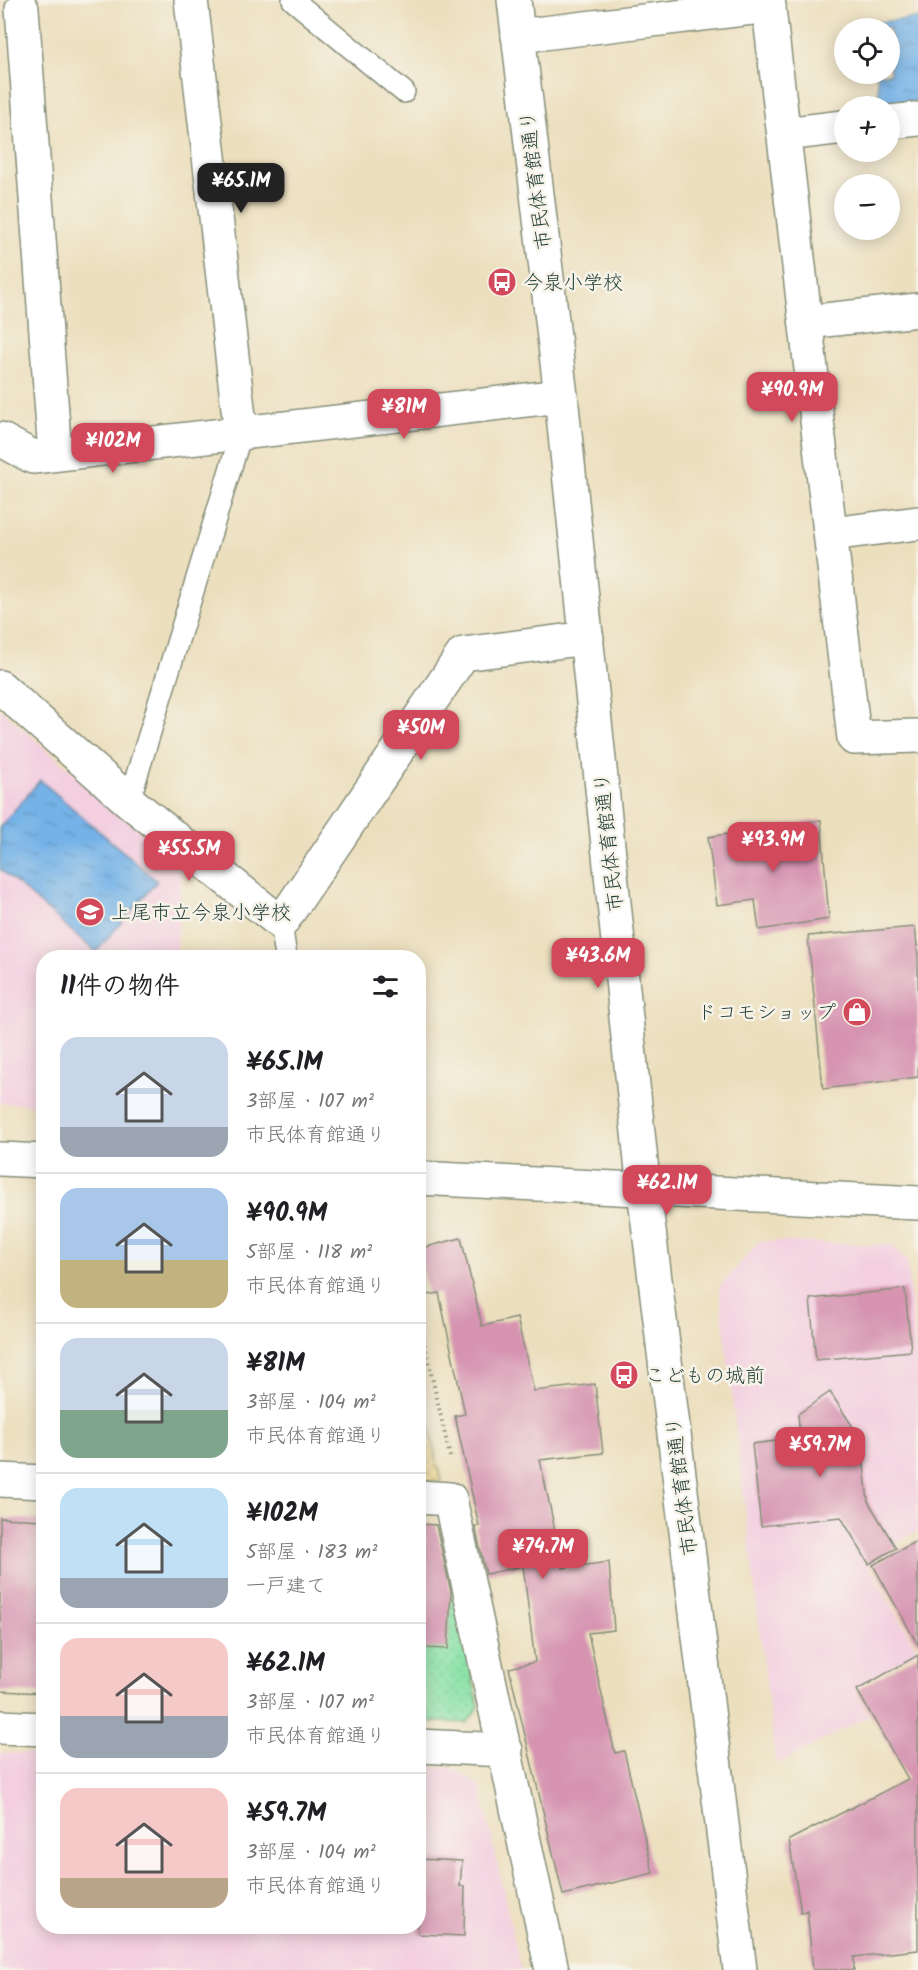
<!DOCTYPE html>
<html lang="ja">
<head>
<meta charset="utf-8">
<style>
  body { margin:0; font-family:Kalam,"Klee One",sans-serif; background:#f6f6f6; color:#202124; height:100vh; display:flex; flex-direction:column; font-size:22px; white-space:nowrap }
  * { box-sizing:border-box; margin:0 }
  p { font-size:20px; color:#757577 }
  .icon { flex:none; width:33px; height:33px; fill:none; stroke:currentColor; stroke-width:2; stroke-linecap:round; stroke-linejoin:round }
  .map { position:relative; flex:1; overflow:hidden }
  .details { position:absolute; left:36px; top:950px; width:390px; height:984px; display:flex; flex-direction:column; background:#fff; border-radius:24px; box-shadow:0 3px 15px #0003 }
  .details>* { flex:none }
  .fabs { position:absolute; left:834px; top:18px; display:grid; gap:12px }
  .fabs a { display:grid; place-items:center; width:66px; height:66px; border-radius:50%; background:#fff; box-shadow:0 3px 15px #0003; font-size:30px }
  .price { position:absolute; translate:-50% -51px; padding:0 14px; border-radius:12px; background:#d1495b; color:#fff; font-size:20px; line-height:39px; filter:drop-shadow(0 2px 3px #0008) }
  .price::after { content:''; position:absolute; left:50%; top:36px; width:18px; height:14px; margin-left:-9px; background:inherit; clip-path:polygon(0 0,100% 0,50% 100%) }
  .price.active { background:#222; color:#fff }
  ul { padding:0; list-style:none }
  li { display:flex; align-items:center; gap:18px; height:150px; padding:0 24px }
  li+li { border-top:2px solid #e0e0e0 }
  li span { display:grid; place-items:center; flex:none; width:168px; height:120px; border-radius:18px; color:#555 }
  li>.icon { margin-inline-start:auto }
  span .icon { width:72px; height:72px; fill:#fffc; stroke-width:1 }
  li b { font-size:26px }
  h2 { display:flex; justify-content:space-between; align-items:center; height:72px; padding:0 24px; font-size:26px }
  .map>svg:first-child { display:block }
  .built { fill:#f3cfe0 }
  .sand { fill:url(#sand-dots); stroke:#868c69; stroke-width:1.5 }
  .park { fill:url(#park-dots); stroke:#538f6d; stroke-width:1.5 }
  .water { fill:url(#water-ripples); stroke:#4a788e; stroke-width:1.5 }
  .building { fill:#d694b1 }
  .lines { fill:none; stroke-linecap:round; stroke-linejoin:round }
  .lane-casing { stroke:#868e79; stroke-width:24 }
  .street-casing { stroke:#868e79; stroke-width:36 }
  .secondary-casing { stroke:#868e79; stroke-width:36 }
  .path { stroke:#868e79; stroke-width:4; stroke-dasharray:1.5 4.5; stroke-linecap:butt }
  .lane { stroke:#fff; stroke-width:21 }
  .street { stroke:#fff; stroke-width:33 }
  .secondary { stroke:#fff; stroke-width:33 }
  .labels { text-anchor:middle; stroke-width:5; stroke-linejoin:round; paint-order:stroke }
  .street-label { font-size:20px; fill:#1f3d34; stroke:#f7f3e8 }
  .poi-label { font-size:20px; fill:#1f3d34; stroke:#f7f3e8; text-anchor:start }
</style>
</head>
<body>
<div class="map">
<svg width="918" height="1970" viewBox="0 0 918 1970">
  <defs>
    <pattern id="sand-dots" width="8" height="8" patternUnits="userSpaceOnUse" patternTransform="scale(1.5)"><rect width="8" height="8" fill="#eeda9e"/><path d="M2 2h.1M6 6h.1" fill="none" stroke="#ccbc89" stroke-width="1.8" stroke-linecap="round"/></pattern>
    <pattern id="park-dots" width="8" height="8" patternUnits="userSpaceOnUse" patternTransform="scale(1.5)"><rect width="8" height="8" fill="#87e1a6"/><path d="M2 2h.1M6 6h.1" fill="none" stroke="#74c290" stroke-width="1.8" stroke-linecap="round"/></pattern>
    <pattern id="water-ripples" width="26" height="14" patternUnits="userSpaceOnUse" patternTransform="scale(1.5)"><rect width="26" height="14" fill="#75b2e7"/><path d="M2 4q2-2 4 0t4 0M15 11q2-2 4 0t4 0" fill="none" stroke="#5f92bc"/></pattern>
  </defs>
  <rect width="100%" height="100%" fill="#f7f3e8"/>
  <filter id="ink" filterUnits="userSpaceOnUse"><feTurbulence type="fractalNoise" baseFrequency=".0167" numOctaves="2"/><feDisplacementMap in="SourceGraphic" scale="12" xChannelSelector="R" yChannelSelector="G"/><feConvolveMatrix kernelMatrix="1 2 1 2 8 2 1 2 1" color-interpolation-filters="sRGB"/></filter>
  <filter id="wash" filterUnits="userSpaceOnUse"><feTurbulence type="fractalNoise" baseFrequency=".008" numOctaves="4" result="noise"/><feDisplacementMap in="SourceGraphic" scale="24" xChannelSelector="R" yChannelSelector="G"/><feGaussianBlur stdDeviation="1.35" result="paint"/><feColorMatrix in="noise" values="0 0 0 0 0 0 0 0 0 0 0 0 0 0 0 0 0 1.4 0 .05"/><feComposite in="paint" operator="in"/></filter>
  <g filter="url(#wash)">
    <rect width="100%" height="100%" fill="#ecdfbe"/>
    <!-- built -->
    <g class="built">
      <polygon points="0,709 182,867 176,957 44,957 43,1105 0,1103"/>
      <polygon points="760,1241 892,1245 907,1261 918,1367 918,1531 896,1543 899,1548 869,1566 918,1651 855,1689 869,1716 776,1765 719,1287"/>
      <polygon points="0,1753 43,1754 44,1926 418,1926 419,1767 453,1768 480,1786 521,1970 0,1970"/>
    </g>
    <!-- sand -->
    <polygon class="sand" points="419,1377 441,1482 419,1481"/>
    <!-- park -->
    <polygon class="park" points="418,1598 455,1598 479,1707 467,1723 419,1721"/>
    <!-- water -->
    <g class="water">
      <polygon points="918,18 918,101 880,105 877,74 890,74 890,28 872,28 871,23"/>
      <polygon points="40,780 157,881 96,952 0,869 0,827"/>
    </g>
    <g id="blocks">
      <!-- building -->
      <g class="building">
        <polygon points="821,820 829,919 759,930 755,900 717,905 708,837"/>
        <polygon points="915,927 918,955 918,1077 823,1089 808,936"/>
        <polygon points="461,1238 482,1326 517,1318 534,1391 595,1384 603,1453 540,1460 563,1568 609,1562 614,1630 588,1633 615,1753 624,1751 653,1873 563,1895 509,1668 535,1662 523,1566 486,1574 475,1526 479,1526 455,1416 465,1414 439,1293 428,1295 418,1254 418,1249"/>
        <polygon points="905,1289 911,1351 816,1360 810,1299"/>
        <polygon points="830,1392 861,1439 868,1501 896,1548 869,1564 841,1517 761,1526 752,1444 800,1438 798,1414"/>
        <polygon points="0,1518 44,1520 44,1693 0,1691"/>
        <polygon points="418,1524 436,1525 451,1592 448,1649 421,1648 422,1575 418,1575"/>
        <polygon points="918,1540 918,1645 873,1565"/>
        <polygon points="918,1655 918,1950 854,1957 854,1970 813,1970 807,1910 801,1913 789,1840 908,1779 857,1690"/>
        <polygon points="418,1859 462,1861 460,1886 465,1886 464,1936 418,1934"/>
      </g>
    </g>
  </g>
  <g filter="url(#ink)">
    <use href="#blocks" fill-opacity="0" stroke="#868e79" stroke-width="1.5"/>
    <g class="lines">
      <!-- lane casing -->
      <g class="lane-casing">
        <g id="lane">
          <polyline points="293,0 404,92"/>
          <polyline points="129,801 241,434"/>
          <polyline points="281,923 286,957"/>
        </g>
      </g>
      <!-- street casing -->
      <g class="street-casing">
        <g id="street">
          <polyline points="191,0 241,434"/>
          <polyline points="768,0 854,738 918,736"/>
          <polyline points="22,9 55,454"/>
          <polyline points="518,36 769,6"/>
          <polyline points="890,122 918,119"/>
          <polyline points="784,134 844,127"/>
          <polyline points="806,322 918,310"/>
          <polyline points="0,439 33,457 561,396"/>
          <polyline points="831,534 918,523"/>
          <polyline points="0,687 129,801 281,923 463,654 587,638"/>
          <polyline points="0,1480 44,1482"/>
          <polyline points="418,1497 450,1499 552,1970"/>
          <polyline points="0,1727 44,1729"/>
          <polyline points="418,1746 506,1750"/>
        </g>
      </g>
      <!-- secondary casing -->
      <g class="secondary-casing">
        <g id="secondary">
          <polyline points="514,0 561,396 644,1190 740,1970"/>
          <polyline points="0,1159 44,1161"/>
          <polyline points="418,1178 918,1203"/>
        </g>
      </g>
      <!-- path -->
      <polyline class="path" points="418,1315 451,1461"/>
      <!-- lane -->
      <use href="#lane" class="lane"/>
      <!-- street -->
      <use href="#street" class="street"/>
      <!-- secondary -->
      <use href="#secondary" class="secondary"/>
    </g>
  </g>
  <!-- icons -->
  <defs>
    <g id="bus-disc" transform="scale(1.5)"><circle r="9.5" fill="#d1495b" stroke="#f7f3e8"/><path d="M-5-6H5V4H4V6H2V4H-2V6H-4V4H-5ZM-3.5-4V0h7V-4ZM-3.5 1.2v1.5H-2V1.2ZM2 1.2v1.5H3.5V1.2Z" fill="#fff"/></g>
    <g id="school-disc" transform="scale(1.5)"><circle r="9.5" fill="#d1495b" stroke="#f7f3e8"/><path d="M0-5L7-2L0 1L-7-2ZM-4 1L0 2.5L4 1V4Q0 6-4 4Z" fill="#fff"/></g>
    <g id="shop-disc" transform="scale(1.5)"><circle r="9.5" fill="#d1495b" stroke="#f7f3e8"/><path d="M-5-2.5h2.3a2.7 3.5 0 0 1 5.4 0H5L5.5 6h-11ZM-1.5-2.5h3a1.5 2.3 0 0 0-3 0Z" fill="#fff"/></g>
  </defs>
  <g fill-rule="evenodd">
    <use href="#bus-disc" x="502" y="282"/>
    <use href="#school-disc" x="90" y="912"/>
    <use href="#shop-disc" x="857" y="1012"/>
    <use href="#bus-disc" x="624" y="1375"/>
  </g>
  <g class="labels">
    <!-- street labels -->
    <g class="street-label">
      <text transform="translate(535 180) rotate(-97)" y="7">市民体育館通り</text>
      <text transform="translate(608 842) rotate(-96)" y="7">市民体育館通り</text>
      <text transform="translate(681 1486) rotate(-97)" y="7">市民体育館通り</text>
    </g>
    <!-- poi labels -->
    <g class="poi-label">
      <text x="523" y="289">今泉小学校</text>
      <text x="111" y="919">上尾市立今泉小学校</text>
      <text x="836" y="1019" text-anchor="end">ドコモショップ</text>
      <text x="645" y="1382">こどもの城前</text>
    </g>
  </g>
</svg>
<div class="fabs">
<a><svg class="icon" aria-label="locate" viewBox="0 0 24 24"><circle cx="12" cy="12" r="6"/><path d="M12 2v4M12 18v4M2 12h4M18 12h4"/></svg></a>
<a>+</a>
<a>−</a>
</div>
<b class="price active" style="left:241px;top:214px">¥65.1M</b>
<b class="price" style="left:792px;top:423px">¥90.9M</b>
<b class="price" style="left:404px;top:440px">¥81M</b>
<b class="price" style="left:113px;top:474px">¥102M</b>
<b class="price" style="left:421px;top:761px">¥50M</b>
<b class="price" style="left:773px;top:873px">¥93.9M</b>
<b class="price" style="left:189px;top:882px">¥55.5M</b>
<b class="price" style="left:598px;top:989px">¥43.6M</b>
<b class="price" style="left:667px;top:1216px">¥62.1M</b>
<b class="price" style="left:820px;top:1478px">¥59.7M</b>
<b class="price" style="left:543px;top:1580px">¥74.7M</b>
<section class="details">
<h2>11件の物件<svg class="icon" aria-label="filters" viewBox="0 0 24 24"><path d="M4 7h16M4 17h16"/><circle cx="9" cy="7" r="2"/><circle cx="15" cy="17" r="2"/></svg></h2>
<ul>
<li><span style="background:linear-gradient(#c9d6e8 75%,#9aa5b1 0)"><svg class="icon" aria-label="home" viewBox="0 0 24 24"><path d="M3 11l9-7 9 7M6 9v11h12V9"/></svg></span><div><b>¥65.1M</b><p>3部屋 · 107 m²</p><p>市民体育館通り</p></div></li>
<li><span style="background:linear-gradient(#a9c7e8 60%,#c2b280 0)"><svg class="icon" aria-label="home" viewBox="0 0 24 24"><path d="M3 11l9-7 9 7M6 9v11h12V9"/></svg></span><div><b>¥90.9M</b><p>5部屋 · 118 m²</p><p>市民体育館通り</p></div></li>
<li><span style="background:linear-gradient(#c9d6e8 60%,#7fa58c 0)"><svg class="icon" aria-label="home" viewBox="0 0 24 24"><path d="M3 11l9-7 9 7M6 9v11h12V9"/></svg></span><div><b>¥81M</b><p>3部屋 · 104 m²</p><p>市民体育館通り</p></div></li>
<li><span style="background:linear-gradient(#bfe0f5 75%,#9aa5b1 0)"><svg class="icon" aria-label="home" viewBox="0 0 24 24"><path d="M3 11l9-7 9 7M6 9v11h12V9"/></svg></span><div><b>¥102M</b><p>5部屋 · 183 m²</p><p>一戸建て</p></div></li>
<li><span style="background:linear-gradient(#f6c9c9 65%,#9aa5b1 0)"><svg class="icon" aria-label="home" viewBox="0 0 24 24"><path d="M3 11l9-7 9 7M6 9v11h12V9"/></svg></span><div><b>¥62.1M</b><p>3部屋 · 107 m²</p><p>市民体育館通り</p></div></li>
<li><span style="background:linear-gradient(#f6c9c9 75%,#b9a48a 0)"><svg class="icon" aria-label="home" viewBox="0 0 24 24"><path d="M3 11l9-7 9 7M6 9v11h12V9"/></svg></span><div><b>¥59.7M</b><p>3部屋 · 104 m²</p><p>市民体育館通り</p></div></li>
</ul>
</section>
</div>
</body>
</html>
